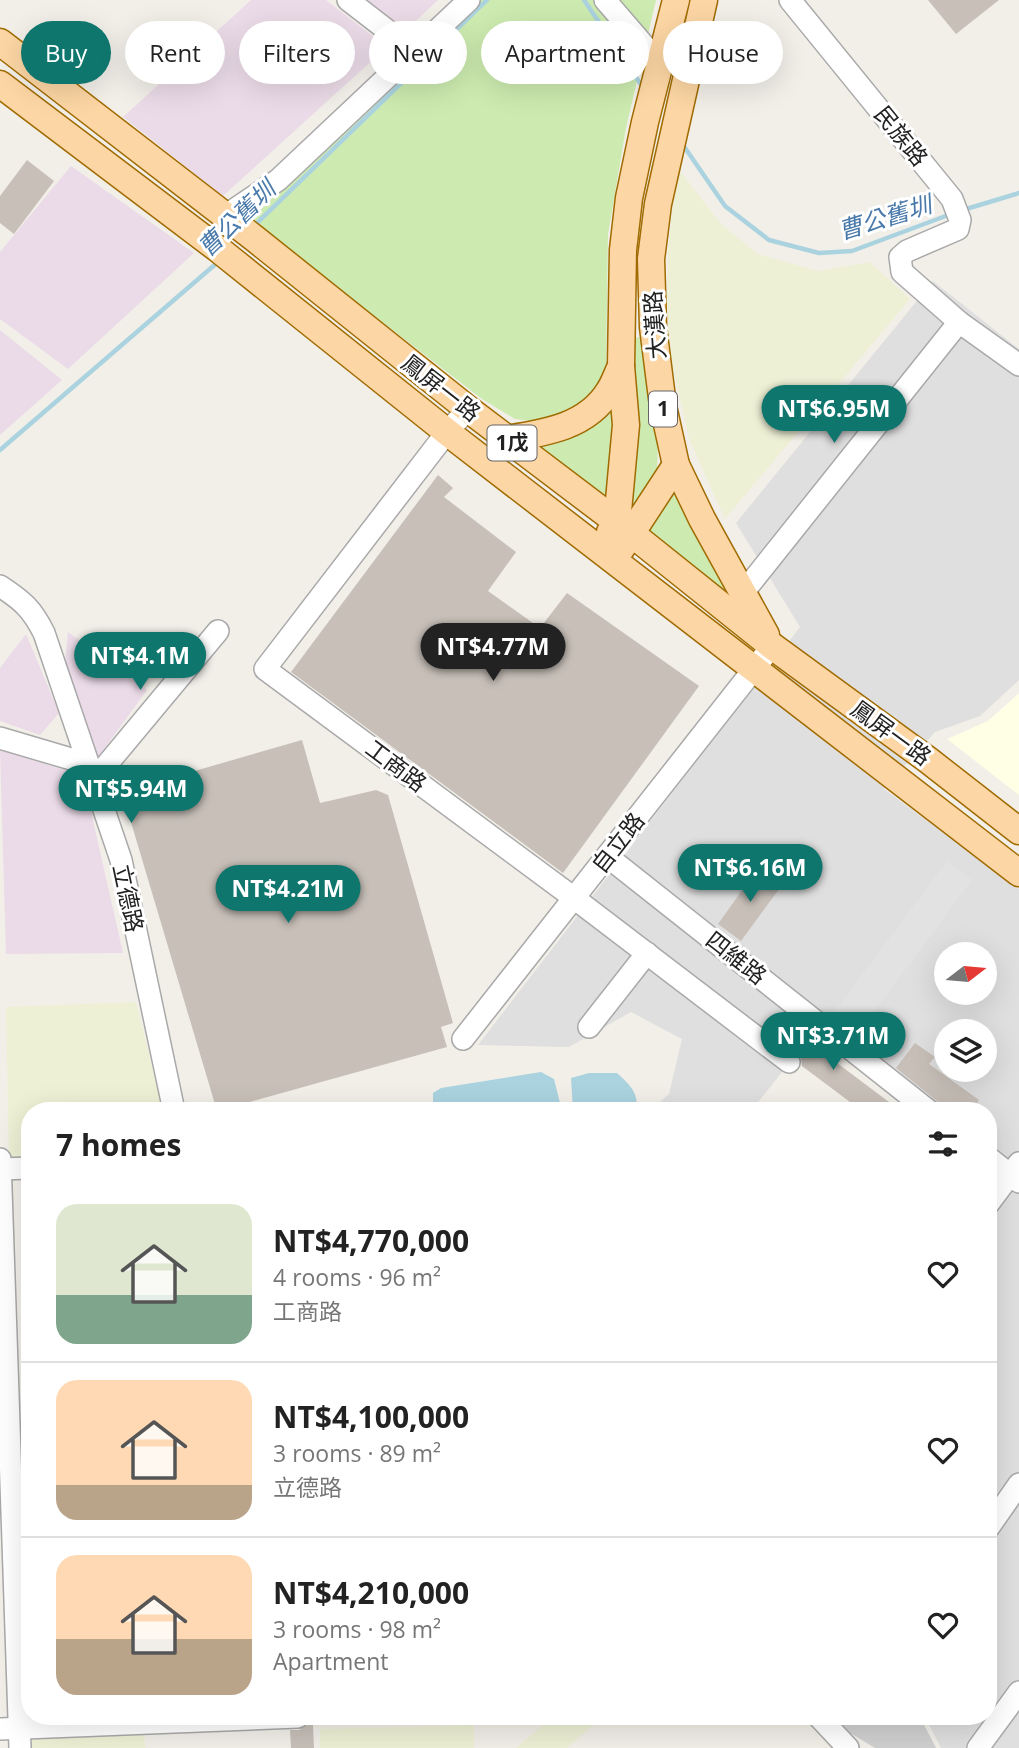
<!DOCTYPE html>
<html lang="en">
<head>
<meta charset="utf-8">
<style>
  body { margin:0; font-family:"Open Sans","Noto Sans TC",sans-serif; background:#f2f2f2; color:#222; height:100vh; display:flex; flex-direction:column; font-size:26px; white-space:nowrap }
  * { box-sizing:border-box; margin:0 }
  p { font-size:23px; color:#767676 }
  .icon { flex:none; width:38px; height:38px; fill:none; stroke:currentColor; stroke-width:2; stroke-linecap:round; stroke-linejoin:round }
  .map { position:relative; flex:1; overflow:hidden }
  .sheet { position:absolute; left:21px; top:1102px; width:976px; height:623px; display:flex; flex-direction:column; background:#fff; border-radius:28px; box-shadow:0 7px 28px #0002 }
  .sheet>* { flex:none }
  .hud { position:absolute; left:21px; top:21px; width:978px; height:63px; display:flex; gap:14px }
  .needle { width:46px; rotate:74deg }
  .buttons { position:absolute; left:934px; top:942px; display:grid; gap:14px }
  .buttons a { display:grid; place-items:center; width:63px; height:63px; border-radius:50%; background:#fff; box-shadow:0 7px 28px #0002; font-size:35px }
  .price { position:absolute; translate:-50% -60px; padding:0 16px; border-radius:24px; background:#0f766e; color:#fff; font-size:23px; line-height:46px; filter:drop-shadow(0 2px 4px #0008) }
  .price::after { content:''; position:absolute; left:50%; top:42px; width:21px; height:16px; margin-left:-10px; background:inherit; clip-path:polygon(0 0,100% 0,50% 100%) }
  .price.selected { background:#222; color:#fff }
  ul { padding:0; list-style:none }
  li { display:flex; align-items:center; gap:21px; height:175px; padding:0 35px }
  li+li { border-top:2px solid #e0e0e0 }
  li span { display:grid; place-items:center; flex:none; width:196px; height:140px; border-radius:21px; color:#555 }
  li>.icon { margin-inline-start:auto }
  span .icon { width:84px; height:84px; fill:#fffc; stroke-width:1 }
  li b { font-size:30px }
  h2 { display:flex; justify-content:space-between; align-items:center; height:84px; padding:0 35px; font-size:30px }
  .pill { padding:0 24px; border-radius:32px; background:#fff; box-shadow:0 7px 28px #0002; font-size:24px; line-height:63px }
  .pill.selected { background:#0f766e; color:#fff }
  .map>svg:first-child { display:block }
  .residential { fill:#e0dfdf; fill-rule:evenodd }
  .industrial { fill:#ebdbe8 }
  .education { fill:#ffffe5 }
  .religious { fill:#d0d0d0 }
  .farmland { fill:#eef0d5 }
  .grass { fill:#cdebb0 }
  .parking { fill:#e2e2e2 }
  .water { fill:#aad3df }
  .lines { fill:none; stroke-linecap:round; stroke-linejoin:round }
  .stream { stroke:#aad3df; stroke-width:4.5 }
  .building { fill:#c7bfb8 }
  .minor-casing { stroke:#a9a9a9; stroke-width:24 }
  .major-casing { stroke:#a06b00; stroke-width:29 }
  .minor { stroke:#fff; stroke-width:21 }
  .major { stroke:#fcd6a4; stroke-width:26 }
  .labels { text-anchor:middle; stroke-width:6; stroke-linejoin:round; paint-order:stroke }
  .shield { fill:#fff; stroke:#646464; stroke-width:2 }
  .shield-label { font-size:21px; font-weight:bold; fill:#222 }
  .street-label { font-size:23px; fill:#222; stroke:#fff }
  .water-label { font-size:24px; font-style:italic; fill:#4a7aab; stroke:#fff }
</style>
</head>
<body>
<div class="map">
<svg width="1019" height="1748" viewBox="0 0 1019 1748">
  <rect width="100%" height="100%" fill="#f2efe9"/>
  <!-- residential -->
  <g class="residential">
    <path d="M933 281 1019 349V680L980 716 935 732 884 789 1019 889V1165L989 1147V1111H931L810 1037 751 1111H649L669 1094 682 1039 631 1012 569 1047 478 1045 800 627 736 523ZM947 954H985V992H947ZM947 1031H985V1069H947Z"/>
    <polygon points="1019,1183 1019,1748 941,1748 925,1717 989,1717 989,1222"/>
  </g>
  <!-- industrial -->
  <g class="industrial">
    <polygon points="251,0 326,0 387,47 223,196 123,117"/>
    <polygon points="367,0 438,0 406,30"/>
    <polygon points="71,166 194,253 68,369 0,319 0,252"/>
    <polygon points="0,330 62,380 0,435"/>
    <polygon points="68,632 147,690 96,760 65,661"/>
    <polygon points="26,634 59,713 40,735 0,721 0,668"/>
    <polygon points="0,750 83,776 123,953 6,954"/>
  </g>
  <!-- education -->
  <polygon class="education" points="1019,693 1019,795 947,739 988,721"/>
  <!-- religious -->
  <polygon class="religious" points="836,1717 920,1717 936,1748 875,1748 847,1731"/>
  <!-- farmland -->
  <g class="farmland">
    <polygon points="677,167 721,224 758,254 818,271 870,262 910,299 725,519 689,439 671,360 667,305 668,249"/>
    <polygon points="136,1002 163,1111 30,1111 30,1162 9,1162 6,1007"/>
    <polygon points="552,1717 602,1717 567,1748 516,1748"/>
    <polygon points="474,1725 474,1748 320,1748 320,1729"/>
    <polygon points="144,1733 145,1748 30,1748 30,1736"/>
  </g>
  <!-- grass -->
  <g class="grass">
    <polygon points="477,0 656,0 626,128 608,234 606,363 599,386 579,408 554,419 532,421 515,419 482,399 250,220"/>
    <polygon points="642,337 658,444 657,473 632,524 627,508 637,402 633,338"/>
    <polygon points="616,394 606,504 524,443"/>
    <polygon points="675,485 730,596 645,535"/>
  </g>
  <!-- parking -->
  <polygon class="parking" points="947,861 972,880 853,1040 827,1021"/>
  <!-- water -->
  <g class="water">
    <polygon points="541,1072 554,1079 562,1111 433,1111 433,1093 441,1088"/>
    <path d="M589 1073H617C630 1085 638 1092 637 1110L573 1111 571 1078Z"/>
  </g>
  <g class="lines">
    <!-- stream -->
    <g class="stream">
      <polyline points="584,0 644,89"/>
      <polyline points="681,142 725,206 769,240 819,253 852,251 951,214"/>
      <polyline points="963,210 1019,193"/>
      <polyline points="254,226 487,0"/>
      <polyline points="0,450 218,262"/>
    </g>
  </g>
  <!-- building -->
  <g class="building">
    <polygon points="928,0 999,0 956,34"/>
    <polygon points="27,160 54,181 14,234 0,223 0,196"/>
    <polygon points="438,475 453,488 444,497 516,552 488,591 540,628 567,593 699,686 563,873 291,672"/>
    <polygon points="302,740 320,803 376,790 388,795 453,1023 441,1027 447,1047 217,1111 122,792"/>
    <polygon points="758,868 782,885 741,941 718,924"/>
    <polygon points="792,1020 810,1034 805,1039 901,1111 862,1111 802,1066 801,1058 797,1052 778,1037"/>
    <polygon points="915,1043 935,1057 929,1064 979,1100 971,1111 947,1111 937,1101 896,1068"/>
    <polygon points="308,1725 313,1725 314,1748 291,1748 290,1730 299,1730"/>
  </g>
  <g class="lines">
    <!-- minor casing -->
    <g class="minor-casing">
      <g id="minor">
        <polyline points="348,0 414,51"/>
        <polyline points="605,0 661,65"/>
        <polyline points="790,0 952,199 960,220 958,229 907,251 900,257 902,272 959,322 1019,365"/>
        <polyline points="225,216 278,180 469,0"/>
        <polyline points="468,409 447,432 265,669 574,898 789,1062"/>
        <path d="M0 586C23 601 32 609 44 633L121 860 174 1111"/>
        <polyline points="742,594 959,322"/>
        <polyline points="0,738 88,764"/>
        <polyline points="94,780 218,631"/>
        <polyline points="608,857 929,1111"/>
        <polyline points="589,1027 647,953"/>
        <polyline points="463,1039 772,646"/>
        <polyline points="989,1158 1019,1182"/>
        <polyline points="0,1159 20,1748"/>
        <polyline points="0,1169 30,1168"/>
        <polyline points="989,1203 1019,1163"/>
        <polyline points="989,1527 1019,1484"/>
        <polyline points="819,1717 848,1748"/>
        <polyline points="0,1729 298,1717"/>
        <polyline points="978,1748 1019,1692"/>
      </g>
    </g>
    <!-- major casing -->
    <g class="major-casing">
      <g id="major">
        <polyline points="704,0 658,204 651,259 653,327 663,406 676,465 702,519 766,635"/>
        <polyline points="0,42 254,238 468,409 617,522 772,646 928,760 1019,831"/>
        <polyline points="0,84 218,249 447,432 1019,873"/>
        <path d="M506 439C544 433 587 427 609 391 614 384 617 374 621 366"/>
        <polyline points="610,532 617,522 626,425 621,366 623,250 629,198 645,122 676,0"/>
        <polyline points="621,549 676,465"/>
      </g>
    </g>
    <!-- minor -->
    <use href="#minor" class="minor"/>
    <!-- major -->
    <use href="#major" class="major"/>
  </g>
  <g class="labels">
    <!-- shield labels -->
    <g class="shield">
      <rect x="649" y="391.5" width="28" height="35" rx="5"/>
      <rect x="487.5" y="425.5" width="49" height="35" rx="5"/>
    </g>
    <g class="shield-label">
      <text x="663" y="416">1</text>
      <text x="512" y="450">1戊</text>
    </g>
    <!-- street labels -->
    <g class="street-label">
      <text transform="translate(901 136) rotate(51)" y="8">民族路</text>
      <text transform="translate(655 325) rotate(-94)" y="8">大漢路</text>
      <text transform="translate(441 388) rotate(38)" y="8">鳳屏一路</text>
      <text transform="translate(891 733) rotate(36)" y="8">鳳屏一路</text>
      <text transform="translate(396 766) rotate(37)" y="8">工商路</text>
      <text transform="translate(618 843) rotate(-52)" y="8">自立路</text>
      <text transform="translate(128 898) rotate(78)" y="8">立德路</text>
      <text transform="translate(736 958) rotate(38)" y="8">四維路</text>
    </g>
    <!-- water labels -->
    <g class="water-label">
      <text transform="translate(885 218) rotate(-17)" y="8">曹公舊圳</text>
      <text transform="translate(237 219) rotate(-44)" y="8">曹公舊圳</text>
    </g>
  </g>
</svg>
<div class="buttons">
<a><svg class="needle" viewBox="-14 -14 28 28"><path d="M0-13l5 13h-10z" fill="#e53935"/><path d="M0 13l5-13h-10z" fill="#767676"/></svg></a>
<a><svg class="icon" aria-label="layers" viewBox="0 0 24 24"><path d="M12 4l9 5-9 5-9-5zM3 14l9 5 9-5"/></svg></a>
</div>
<b class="price" style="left:834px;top:445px">NT$6.95M</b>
<b class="price selected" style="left:493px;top:683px">NT$4.77M</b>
<b class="price" style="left:140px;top:692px">NT$4.1M</b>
<b class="price" style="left:131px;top:825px">NT$5.94M</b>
<b class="price" style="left:750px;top:904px">NT$6.16M</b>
<b class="price" style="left:288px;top:925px">NT$4.21M</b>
<b class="price" style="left:833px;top:1072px">NT$3.71M</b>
<div class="hud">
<a class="pill selected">Buy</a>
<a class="pill">Rent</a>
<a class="pill">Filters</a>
<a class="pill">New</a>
<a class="pill">Apartment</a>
<a class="pill">House</a>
</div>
<section class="sheet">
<h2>7 homes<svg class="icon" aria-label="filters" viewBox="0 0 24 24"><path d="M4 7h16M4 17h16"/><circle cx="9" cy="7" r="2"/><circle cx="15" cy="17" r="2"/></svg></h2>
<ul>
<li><span style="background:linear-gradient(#dfe7d0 65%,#7fa58c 0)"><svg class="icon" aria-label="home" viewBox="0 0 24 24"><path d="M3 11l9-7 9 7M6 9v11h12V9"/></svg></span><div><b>NT$4,770,000</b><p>4 rooms · 96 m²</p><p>工商路</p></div><svg class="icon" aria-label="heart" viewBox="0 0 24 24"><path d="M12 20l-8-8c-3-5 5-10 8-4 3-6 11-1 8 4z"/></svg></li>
<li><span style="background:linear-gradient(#ffd9b3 75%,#b9a48a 0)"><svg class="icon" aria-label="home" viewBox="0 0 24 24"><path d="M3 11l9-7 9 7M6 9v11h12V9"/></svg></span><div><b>NT$4,100,000</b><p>3 rooms · 89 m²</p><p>立德路</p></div><svg class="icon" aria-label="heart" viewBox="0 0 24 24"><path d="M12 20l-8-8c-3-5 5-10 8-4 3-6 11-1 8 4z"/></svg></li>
<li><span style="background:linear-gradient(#ffd9b3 60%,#b9a48a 0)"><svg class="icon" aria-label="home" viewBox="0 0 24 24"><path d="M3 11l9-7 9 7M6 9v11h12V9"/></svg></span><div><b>NT$4,210,000</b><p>3 rooms · 98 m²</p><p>Apartment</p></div><svg class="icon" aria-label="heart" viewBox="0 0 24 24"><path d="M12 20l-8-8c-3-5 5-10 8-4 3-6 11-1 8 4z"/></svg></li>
</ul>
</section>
</div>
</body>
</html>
